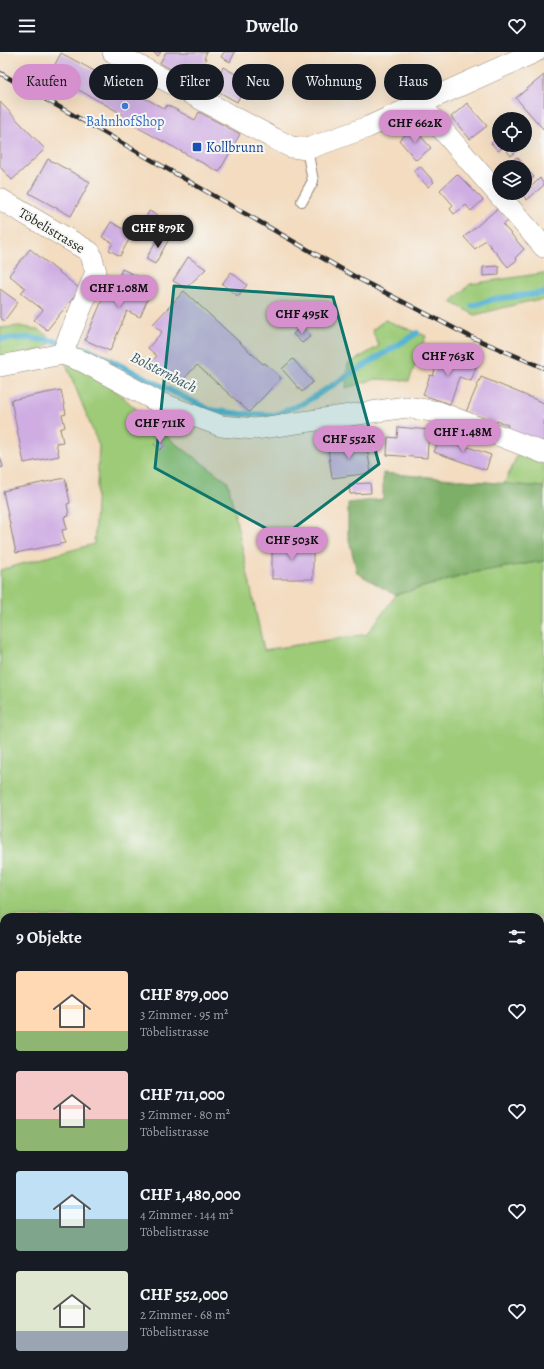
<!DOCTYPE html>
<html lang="de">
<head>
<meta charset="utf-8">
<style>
  body { margin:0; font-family:Alegreya,serif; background:#242831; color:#f1f3f6; height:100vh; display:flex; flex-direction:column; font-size:15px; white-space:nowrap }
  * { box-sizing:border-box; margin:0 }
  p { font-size:13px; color:#9ea1a6 }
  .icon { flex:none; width:22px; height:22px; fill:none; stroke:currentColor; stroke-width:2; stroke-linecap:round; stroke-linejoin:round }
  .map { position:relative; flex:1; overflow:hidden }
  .side { position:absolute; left:0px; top:861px; width:544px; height:456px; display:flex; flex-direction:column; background:#171b24; border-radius:12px 12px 0 0; box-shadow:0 4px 16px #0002 }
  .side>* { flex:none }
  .banner { position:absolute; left:12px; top:12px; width:520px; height:36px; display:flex; gap:8px }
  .buttons { position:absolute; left:492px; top:60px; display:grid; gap:8px }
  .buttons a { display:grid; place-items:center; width:40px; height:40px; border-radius:50%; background:#171b24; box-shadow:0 4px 16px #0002; font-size:20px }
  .price { position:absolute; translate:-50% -34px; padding:0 9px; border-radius:14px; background:#d690ce; color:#111; font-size:13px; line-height:26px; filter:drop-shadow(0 1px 2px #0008) }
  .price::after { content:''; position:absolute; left:50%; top:24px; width:12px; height:9px; margin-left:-6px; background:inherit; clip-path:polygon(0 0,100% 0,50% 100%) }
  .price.current { background:#222; color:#fff }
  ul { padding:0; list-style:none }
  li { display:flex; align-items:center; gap:12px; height:100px; padding:0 16px }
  li span { display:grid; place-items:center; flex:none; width:112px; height:80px; border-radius:4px; color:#555 }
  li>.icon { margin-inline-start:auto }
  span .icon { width:48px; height:48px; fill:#fffc; stroke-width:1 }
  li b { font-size:17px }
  h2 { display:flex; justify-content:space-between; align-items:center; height:48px; padding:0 16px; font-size:17px }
  .tag { padding:0 14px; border-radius:18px; background:#171b24; box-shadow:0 4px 16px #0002; font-size:14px; line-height:36px }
  .tag.current { background:#d690ce; color:#111 }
  header { display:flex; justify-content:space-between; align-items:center; height:52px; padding:0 16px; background:#171b24; font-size:18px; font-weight:700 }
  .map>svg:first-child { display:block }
  .green { fill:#9dcb78; stroke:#647b52; fill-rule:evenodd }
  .forest { fill:#7eaf68; stroke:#546d4a }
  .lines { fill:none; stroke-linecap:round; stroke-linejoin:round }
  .stream { stroke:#54b3d3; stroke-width:6 }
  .building { fill:#cfade3 }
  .service-casing { stroke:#8f8476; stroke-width:12 }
  .minor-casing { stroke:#8f8476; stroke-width:22 }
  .service { stroke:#fff; stroke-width:10 }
  .minor { stroke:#fff; stroke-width:21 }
  .rail-casing { stroke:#2b2b2b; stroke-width:4.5 }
  .rail { stroke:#f6f6f2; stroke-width:3; stroke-dasharray:9; stroke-linecap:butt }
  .marked { fill:#0f766e; fill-opacity:0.2; stroke:#0f766e; stroke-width:3; stroke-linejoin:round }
  .shop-dot { fill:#3f7fe0; stroke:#f6f6f2; stroke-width:1.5 }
  .transit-dot { fill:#1a4fb4; stroke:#f6f6f2; stroke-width:1.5 }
  .labels { text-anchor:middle; stroke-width:4; stroke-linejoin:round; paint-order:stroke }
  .shop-label { font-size:14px; fill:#366cbe; stroke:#f6f6f2 }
  .transit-label { font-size:14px; fill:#164399; stroke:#f6f6f2; text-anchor:start }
  .street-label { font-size:14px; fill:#2b2b2b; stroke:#f6f6f2 }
  .water-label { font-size:15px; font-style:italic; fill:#395b66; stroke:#f6f6f2 }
</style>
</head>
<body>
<header><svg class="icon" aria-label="menu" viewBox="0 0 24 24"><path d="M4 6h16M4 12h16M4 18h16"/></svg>Dwello<svg class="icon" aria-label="heart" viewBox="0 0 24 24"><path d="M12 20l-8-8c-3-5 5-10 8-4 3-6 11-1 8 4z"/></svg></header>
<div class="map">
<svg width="544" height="1317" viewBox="0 0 544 1317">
  <rect width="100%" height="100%" fill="#f6f6f2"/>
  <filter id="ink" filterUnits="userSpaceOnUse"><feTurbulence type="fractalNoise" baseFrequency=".025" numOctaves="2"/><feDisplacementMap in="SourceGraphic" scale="8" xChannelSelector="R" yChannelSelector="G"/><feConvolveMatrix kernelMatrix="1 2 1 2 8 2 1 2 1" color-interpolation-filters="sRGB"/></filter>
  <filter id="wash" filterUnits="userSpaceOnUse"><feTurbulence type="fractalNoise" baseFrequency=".012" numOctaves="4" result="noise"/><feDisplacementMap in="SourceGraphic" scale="16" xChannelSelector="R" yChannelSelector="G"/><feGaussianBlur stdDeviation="0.9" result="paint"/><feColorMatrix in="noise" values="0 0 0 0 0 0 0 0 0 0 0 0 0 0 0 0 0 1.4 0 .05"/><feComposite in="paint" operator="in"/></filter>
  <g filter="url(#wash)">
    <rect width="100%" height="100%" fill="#f3dcc0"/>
    <!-- green -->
    <g class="green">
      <polygon points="544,221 544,248 526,250 475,263 451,250 470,232"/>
      <polygon points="385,268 426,284 409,329 376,327 346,336 348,312 379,294 372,278"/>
      <polygon points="20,274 39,278 55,289 40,298 0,307 0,276"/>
      <path d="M62 302 84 310 172 389 228 430 264 598 367 582 396 543 476 520 544 509V1317H0V518L94 492 99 394ZM4 865H540V1313H4Z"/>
      <polygon points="522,393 544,401 544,435 504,432"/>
    </g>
    <!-- forest -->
    <polygon class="forest" points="383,421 544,435 544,509 476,520 395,543 357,521 348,483 348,451 383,447"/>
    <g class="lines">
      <!-- stream -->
      <g class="stream">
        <polyline points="472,254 494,247 544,241"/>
        <polyline points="0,287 29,286 55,289 90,298 149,328 210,358 241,362 275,363 304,351 417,281"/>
      </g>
    </g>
    <g id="blocks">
      <!-- building -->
      <g class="building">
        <polygon points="153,0 161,0 158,4"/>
        <polygon points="166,0 207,0 204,6 206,7 193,30 160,11"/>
        <polygon points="224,0 235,0 230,10 221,5"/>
        <polygon points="61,1 165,57 167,53 195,68 199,60 240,82 219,120 122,67 124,63 50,22"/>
        <polygon points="223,15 248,29 237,50 212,36"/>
        <polygon points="544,23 544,78 516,46"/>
        <polygon points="0,50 45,97 12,128 0,115"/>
        <polygon points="467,51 487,74 470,87 451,65"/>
        <polygon points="414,76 431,96 416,108 399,88"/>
        <polygon points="499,84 499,93 505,93 498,99 491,91"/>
        <polygon points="512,93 518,93 521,95 511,104 506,98"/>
        <polygon points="517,105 534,125 525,133 525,115 505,115"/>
        <polygon points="48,107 90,130 71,164 29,141"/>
        <polygon points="420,114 434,130 428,135 414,119"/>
        <polygon points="457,122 483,148 471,159 466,153 454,162 450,157 453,153 440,138"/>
        <polygon points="540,126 544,133 527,148 522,142 525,141"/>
        <polygon points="497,157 508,169 503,173 524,197 515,206 517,208 508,215 485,188 475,197 464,185"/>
        <polygon points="149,159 157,163 151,177 143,173"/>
        <polygon points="111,170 132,182 120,204 109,198 113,191 102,185"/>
        <polygon points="160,182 169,187 155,212 146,207"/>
        <polygon points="30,197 80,237 47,278 34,268 43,258 21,241 25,236 9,223"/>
        <polygon points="188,205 206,217 186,236 173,229"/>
        <polygon points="499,214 499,223 483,224 483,215"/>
        <polygon points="122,217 154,232 140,265 127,259 110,299 85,288 104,244 110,246"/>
        <polygon points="231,220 247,233 238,244 222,232"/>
        <polygon points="0,237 18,250 4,269 0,266"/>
        <polygon points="184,239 263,312 265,311 281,326 249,360 197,313 178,333 152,309 157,304 148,296 162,280 153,272"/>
        <polygon points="302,274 311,284 302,291 293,282"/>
        <polygon points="441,300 477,312 471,329 459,325 450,352 423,343 430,323 433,324"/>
        <polygon points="293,307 313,330 302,340 282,317"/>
        <polygon points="481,325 544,351 544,394 507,376 508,373 497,369 496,372 466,360"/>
        <polygon points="61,338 66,362 62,363 65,375 60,377 63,390 56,391 59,404 24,411 11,348"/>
        <polygon points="398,375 429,378 427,406 387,403 388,385 397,386"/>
        <polygon points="440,385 491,403 486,418 434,400"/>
        <polygon points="159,387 165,393 160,398 154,392"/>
        <polygon points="366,390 371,421 332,426 328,396"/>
        <polygon points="0,404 3,415 0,416"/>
        <polygon points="65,426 70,451 67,452 69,464 64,465 67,477 62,478 65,491 16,501 3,439"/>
        <polygon points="370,431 371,441 350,442 349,432"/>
        <rect x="272" y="491" width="41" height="36"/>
      </g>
    </g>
  </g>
  <g filter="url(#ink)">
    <use href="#blocks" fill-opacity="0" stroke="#8f8476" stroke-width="1"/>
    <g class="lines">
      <!-- service casing -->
      <g class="service-casing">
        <polyline id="service" points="302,149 313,129 307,97"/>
      </g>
      <!-- minor casing -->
      <g class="minor-casing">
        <g id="minor">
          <polyline points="113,0 275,87 291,95 307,97 368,75 535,0"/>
          <polyline points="420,52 544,195"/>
          <polyline points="0,147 90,200 96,220 62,302"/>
          <polyline points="62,302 84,310 158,350 221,374 255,377 406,355 439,360 544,401"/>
          <polyline points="0,314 62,302"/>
        </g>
      </g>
      <!-- service -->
      <use href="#service" class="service"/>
      <!-- minor -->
      <use href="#minor" class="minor"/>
      <!-- rail casing -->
      <g class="rail-casing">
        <polyline id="rail" points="0,21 359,227 469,284 544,316"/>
      </g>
      <!-- rail -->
      <use href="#rail" class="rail"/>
    </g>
  </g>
  <!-- marked area -->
  <path class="marked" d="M174 234 333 245 379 412 282 485 155 416Z"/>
  <!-- markers -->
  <circle class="shop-dot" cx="125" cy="54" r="4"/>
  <rect class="transit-dot" x="192" y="90" width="10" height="10" rx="2"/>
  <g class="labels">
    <!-- shop labels -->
    <g class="shop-label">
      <text x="125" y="74">BahnhofShop</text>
    </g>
    <!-- transit labels -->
    <g class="transit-label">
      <text x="206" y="100">Kollbrunn</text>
    </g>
    <!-- street labels -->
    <g class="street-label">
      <text transform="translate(52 178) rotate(31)" y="5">Töbelistrasse</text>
    </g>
    <!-- water labels -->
    <g class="water-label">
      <text transform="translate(164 320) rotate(27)" y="5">Bolsternbach</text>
    </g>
  </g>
</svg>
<div class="buttons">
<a><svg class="icon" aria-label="locate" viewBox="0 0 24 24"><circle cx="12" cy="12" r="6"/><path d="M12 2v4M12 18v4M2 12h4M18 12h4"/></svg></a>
<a><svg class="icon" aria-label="layers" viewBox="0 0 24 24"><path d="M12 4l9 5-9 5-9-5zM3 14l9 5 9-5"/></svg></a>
</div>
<b class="price" style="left:415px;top:92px">CHF 662K</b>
<b class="price current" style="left:158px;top:197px">CHF 879K</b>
<b class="price" style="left:119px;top:257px">CHF 1.08M</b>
<b class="price" style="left:302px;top:283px">CHF 495K</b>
<b class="price" style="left:448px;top:325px">CHF 763K</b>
<b class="price" style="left:160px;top:392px">CHF 711K</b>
<b class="price" style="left:463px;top:401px">CHF 1.48M</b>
<b class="price" style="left:349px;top:408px">CHF 552K</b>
<b class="price" style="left:292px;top:509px">CHF 503K</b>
<div class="banner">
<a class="tag current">Kaufen</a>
<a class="tag">Mieten</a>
<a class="tag">Filter</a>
<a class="tag">Neu</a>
<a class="tag">Wohnung</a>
<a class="tag">Haus</a>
</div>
<section class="side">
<h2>9 Objekte<svg class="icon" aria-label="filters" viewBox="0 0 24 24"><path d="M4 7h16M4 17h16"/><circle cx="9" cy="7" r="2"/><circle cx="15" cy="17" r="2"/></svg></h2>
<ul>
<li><span style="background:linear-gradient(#ffd9b3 75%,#8fb573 0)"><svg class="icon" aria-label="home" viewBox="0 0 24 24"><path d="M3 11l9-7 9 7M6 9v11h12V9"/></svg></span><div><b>CHF 879,000</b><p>3 Zimmer · 95 m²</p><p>Töbelistrasse</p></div><svg class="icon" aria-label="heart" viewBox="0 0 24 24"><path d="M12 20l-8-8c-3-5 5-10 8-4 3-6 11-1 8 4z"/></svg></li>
<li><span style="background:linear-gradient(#f6c9c9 60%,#8fb573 0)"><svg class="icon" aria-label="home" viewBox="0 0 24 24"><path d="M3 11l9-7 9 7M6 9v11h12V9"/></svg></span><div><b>CHF 711,000</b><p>3 Zimmer · 80 m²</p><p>Töbelistrasse</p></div><svg class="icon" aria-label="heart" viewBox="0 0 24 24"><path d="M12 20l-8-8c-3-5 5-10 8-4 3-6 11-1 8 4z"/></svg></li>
<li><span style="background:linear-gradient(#bfe0f5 60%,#7fa58c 0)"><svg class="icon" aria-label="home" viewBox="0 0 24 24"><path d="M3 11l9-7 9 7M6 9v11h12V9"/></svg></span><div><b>CHF 1,480,000</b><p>4 Zimmer · 144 m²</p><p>Töbelistrasse</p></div><svg class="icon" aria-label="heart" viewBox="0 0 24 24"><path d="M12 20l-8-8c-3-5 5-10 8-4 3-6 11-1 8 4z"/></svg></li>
<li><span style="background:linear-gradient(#dfe7d0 75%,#9aa5b1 0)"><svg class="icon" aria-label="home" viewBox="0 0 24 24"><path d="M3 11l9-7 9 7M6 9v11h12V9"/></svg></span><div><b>CHF 552,000</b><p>2 Zimmer · 68 m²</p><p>Töbelistrasse</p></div><svg class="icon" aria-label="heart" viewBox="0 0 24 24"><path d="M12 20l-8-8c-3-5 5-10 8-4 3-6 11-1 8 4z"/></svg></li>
</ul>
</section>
</div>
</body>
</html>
